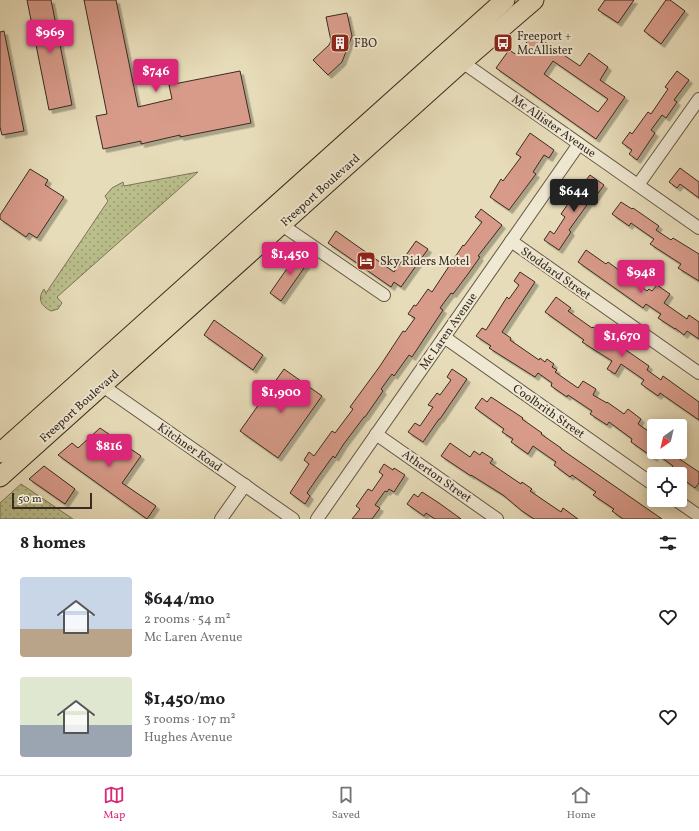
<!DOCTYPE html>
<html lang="en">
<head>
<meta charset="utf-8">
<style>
  body { margin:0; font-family:Vollkorn,serif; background:#f6f6f6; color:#202124; height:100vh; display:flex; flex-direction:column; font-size:15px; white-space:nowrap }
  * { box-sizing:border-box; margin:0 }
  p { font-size:13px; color:#757577 }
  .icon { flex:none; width:22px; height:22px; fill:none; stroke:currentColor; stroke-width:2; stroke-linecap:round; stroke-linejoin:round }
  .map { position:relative; height:519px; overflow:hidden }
  .side { display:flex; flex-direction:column; background:#fff; flex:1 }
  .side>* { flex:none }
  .needle { width:26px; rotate:214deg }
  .buttons { position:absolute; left:647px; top:419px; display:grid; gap:8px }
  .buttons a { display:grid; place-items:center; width:40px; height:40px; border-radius:4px; background:#fff; box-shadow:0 2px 10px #0003; font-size:20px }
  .scale { position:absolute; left:12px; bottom:10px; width:80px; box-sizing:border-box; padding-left:4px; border:2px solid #392b21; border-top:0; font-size:11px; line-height:14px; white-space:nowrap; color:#392b21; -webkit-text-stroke:3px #efe8d2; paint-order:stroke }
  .price { position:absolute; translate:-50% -34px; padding:0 9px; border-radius:4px; background:#db2777; color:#fff; font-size:13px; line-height:26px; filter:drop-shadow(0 1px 2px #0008) }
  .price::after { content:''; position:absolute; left:50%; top:24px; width:12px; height:9px; margin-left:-6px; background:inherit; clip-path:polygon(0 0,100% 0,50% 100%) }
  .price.on { background:#222; color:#fff }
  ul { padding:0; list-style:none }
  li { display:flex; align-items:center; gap:12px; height:100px; padding:0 20px }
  li span { display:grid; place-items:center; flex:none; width:112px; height:80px; border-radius:4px; color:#555 }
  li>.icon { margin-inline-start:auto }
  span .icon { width:48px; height:48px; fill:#fffc; stroke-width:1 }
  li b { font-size:17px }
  h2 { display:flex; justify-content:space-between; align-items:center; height:48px; padding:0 20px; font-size:17px }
  .dock { display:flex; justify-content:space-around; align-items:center; height:56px; border-top:1px solid #e0e0e0; background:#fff; font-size:11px; color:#757577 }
  .dock a { display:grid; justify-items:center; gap:2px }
  .dock .on { color:#db2777 }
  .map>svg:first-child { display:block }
  .grass { fill:url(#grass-dots); stroke:#7a7556 }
  .building { fill:#d89b8a; stroke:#392b21; fill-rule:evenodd; filter:url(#shadow) }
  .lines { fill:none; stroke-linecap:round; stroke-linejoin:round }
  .minor-casing { stroke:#645747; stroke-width:14 }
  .primary-casing { stroke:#392b21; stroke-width:21 }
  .minor { stroke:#efe8d2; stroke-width:12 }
  .primary { stroke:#e7dcb9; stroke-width:19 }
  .labels { text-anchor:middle; stroke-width:4; stroke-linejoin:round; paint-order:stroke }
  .poi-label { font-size:12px; fill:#392b21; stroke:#efe8d2; text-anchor:start }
  .street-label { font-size:12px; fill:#392b21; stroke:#efe8d2 }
</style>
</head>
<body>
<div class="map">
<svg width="699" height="519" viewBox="0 0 699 519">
  <defs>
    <pattern id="grass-dots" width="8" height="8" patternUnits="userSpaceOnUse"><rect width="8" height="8" fill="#babf8c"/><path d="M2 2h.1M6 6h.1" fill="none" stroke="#989b72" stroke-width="1.8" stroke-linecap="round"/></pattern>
    <filter id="shadow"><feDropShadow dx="3.5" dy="3.5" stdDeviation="0" flood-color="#0004"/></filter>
  </defs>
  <rect width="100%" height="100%" fill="#e7dcb9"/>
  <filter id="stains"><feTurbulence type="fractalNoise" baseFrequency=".005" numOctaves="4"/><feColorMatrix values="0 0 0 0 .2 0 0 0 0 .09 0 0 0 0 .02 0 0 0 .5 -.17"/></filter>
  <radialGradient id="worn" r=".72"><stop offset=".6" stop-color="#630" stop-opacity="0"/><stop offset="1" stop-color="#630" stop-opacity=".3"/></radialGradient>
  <!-- grass -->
  <g class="grass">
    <path d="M198 172 57 297 62 303 58 309 51 311C41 306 37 299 44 289L46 293 108 201 105 196 112 188 123 182 124 186Z"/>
    <polygon points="21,484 73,519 0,519 0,503"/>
  </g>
  <!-- building -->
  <g class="building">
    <polygon points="27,0 51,0 72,105 49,110"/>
    <polygon points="84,0 116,0 138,107 172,99 169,85 240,71 251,123 180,137 180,135 141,144 141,141 103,149 96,116 107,114"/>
    <polygon points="605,0 634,0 618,23 598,10"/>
    <polygon points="666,0 670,0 685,11 661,44 644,31"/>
    <polygon points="347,13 352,36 342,62 328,75 313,60 329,45 331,41 326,17"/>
    <polygon points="4,31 24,131 2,135 0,127 0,32"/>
    <path d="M533 34 580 66 589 53 608 67 600 80 625 97 596 139 496 68 509 50 517 55ZM553 61 608 99 598 112 544 74Z"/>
    <polygon points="677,71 689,80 674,100 677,102 666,118 662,115 651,130 655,133 637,160 629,154 632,150 622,143 630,132 632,134 648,112 651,114 668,89 665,87"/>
    <polygon points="530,133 554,150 549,158 544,155 533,172 536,174 509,210 490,197 501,179 503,181 521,157 516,154"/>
    <polygon points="680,168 699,182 699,198 680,184 677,188 669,182"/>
    <polygon points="30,169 48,180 45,185 64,197 37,238 29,233 26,237 0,219 0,215"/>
    <polygon points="590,175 604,185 591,203 589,202 569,230 571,232 559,250 544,240 550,231 554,234 565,217 561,214 572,198 577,202 588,187 583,184"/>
    <polygon points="621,202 632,209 633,208 659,226 656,230 671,240 673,238 699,254 699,281 678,268 681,264 650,244 654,239 631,223 629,226 612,214"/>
    <polygon points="481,209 502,225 478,256 480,257 468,274 453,294 451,293 440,308 443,310 412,357 409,355 394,376 392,374 381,389 383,391 365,417 364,417 343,445 335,458 333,456 318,477 307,493 310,496 305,504 290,493 309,464 304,460 309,452 314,456 332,431 335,433 353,409 350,407 380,366 403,331 405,332 415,318 408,314 414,305 416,306 428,289 432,292 463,245 464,246 482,222 475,217"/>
    <polygon points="336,231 394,272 416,241 428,249 401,287 394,282 391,287 328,243"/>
    <polygon points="300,250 311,258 281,301 270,293"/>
    <polygon points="586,250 606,264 608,262 647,291 649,289 652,291 657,285 670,294 664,303 687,319 689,315 699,322 699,339 687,331 684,335 675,328 675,329 658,318 661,314 646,304 643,308 578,262"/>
    <polygon points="520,272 535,282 502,332 511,338 510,340 539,360 540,358 545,362 547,359 554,364 552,367 557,370 555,372 578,388 583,381 596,389 593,395 607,403 607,402 624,414 628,409 641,419 638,424 654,435 654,458 631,442 632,439 609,422 607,425 590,414 592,411 568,395 567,397 551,386 552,383 538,373 535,377 489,348 491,346 476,336 482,328 486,330 507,297 509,299 519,285 514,281"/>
    <polygon points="556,297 571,308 568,311 592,328 593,327 609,337 607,341 621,351 623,348 649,366 647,370 661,380 663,376 699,402 699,420 660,393 658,396 641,384 644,380 621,364 615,374 607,369 612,361 582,342 584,340 545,312"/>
    <polygon points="214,320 263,355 253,370 204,335"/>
    <polygon points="284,369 322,396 278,458 240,431"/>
    <polygon points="452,369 467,379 440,419 439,419 423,442 408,432 415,423 420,426 433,407 428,405 437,393 440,395 451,380 447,377"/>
    <polygon points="491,397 523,418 522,419 542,433 541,434 561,448 561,449 662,519 623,519 612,511 614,509 593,495 596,492 572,475 570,477 554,465 556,462 533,446 528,454 511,442 513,439 502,432 504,429 475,408 482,398 487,402"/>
    <polygon points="100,428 141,456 122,483 156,506 147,519 58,455 72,443 78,448"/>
    <polygon points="450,443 470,457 474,451 480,455 482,452 493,459 490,463 521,484 522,482 532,489 530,491 561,512 563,508 578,519 534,519 522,511 503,495 471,475 471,476 441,456"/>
    <polygon points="654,452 678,452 675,456 699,472 699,483 695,488 680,477 680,474 676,474 670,470 673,466"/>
    <polygon points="384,464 393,470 394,468 405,475 394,492 389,489 387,492 385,491 375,505 380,508 372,519 352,519 360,509 356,506 368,489 372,491 383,475 379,472"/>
    <polygon points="44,466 75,489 65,504 29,479"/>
    <polygon points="422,492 439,503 461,519 435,519 426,513 424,516 407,504 414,494 418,497"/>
  </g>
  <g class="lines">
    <!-- minor casing -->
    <g class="minor-casing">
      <g id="minor">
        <polyline points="458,59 699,228"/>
        <polyline points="638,185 699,99"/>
        <polyline points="276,221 384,295"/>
        <polyline points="511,241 699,373"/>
        <polyline points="444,337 654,485"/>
        <polyline points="97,382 293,519"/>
        <polyline points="376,434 497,519"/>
        <polyline points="676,500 699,516"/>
        <polyline points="221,519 245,485"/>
        <polyline points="317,519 579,144"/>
      </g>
    </g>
    <!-- primary casing -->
    <g class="primary-casing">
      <g id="primary">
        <polyline points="0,453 505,0"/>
        <polyline points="0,477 462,62 534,0"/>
      </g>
    </g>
    <!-- minor -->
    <use href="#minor" class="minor"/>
    <!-- primary -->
    <use href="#primary" class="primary"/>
  </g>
  <!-- icons -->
  <defs>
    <g id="building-square" transform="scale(1)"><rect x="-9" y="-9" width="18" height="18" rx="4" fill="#8f2418" stroke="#efe8d2"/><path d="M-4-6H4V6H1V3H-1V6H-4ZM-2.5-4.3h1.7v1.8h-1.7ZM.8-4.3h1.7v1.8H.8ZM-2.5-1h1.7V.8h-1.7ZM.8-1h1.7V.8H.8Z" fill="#fff"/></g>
    <g id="bus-square" transform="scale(1)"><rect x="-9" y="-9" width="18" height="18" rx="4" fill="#8f2418" stroke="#efe8d2"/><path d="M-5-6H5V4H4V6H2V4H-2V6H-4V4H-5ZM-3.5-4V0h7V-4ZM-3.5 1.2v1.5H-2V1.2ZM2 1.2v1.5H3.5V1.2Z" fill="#fff"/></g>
    <g id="hotel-square" transform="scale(1)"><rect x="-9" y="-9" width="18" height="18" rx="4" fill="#8f2418" stroke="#efe8d2"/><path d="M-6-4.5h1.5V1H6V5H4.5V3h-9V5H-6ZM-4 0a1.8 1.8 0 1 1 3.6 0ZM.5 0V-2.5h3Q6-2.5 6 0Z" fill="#fff"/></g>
  </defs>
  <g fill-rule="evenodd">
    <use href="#building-square" x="340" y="43"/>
    <use href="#bus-square" x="503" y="43"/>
    <use href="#hotel-square" x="366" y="261"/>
  </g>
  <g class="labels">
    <!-- poi labels -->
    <g class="poi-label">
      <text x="517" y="40">Freeport +<tspan x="517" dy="14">McAllister</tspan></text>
      <text x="354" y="47">FBO</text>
      <text x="380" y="265">Sky Riders Motel</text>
    </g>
    <!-- street labels -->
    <g class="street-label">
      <text transform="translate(554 126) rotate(35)" y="4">Mc Allister Avenue</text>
      <text transform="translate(320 190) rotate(-42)" y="4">Freeport Boulevard</text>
      <text transform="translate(556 273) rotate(35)" y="4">Stoddard Street</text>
      <text transform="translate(448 331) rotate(-55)" y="4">Mc Laren Avenue</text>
      <text transform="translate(79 406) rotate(-42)" y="4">Freeport Boulevard</text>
      <text transform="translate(549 411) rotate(35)" y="4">Coolbrith Street</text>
      <text transform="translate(190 447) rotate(35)" y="4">Kitchner Road</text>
      <text transform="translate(437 476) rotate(35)" y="4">Atherton Street</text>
    </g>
  </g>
  <rect width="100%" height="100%" filter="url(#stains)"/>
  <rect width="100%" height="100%" fill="url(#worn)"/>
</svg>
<div class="buttons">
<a><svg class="needle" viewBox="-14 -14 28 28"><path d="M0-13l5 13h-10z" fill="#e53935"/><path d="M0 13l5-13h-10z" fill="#757577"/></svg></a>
<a><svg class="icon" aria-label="locate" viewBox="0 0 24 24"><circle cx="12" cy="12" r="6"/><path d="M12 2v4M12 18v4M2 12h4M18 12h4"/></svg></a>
</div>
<div class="scale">50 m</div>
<b class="price" style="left:50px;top:54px">$969</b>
<b class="price" style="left:156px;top:93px">$746</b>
<b class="price on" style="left:574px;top:213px">$644</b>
<b class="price" style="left:290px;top:276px">$1,450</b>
<b class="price" style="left:641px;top:294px">$948</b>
<b class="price" style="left:622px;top:358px">$1,670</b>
<b class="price" style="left:281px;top:414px">$1,900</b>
<b class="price" style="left:109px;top:468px">$816</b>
</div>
<section class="side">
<h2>8 homes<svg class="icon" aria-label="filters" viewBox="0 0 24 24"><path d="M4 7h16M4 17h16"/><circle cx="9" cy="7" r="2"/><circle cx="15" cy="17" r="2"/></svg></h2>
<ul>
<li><span style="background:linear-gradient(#c9d6e8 65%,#b9a48a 0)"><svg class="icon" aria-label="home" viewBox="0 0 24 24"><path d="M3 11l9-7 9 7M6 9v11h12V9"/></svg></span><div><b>$644/mo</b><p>2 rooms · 54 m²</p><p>Mc Laren Avenue</p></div><svg class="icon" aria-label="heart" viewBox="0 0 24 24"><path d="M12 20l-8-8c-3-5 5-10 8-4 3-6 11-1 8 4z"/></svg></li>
<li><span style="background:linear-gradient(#dfe7d0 60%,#9aa5b1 0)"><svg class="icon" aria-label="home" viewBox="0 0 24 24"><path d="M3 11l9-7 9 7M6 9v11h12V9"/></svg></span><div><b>$1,450/mo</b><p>3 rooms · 107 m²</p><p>Hughes Avenue</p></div><svg class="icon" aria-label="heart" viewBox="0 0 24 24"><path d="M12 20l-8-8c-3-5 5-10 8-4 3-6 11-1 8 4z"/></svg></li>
</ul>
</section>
<nav class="dock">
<a class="on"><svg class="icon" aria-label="map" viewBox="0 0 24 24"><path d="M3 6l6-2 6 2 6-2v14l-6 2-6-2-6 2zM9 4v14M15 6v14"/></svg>Map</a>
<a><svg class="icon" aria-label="saved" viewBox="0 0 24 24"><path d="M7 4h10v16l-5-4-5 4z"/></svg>Saved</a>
<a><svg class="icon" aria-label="home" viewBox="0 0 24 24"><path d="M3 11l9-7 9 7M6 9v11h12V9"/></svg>Home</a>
</nav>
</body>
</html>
